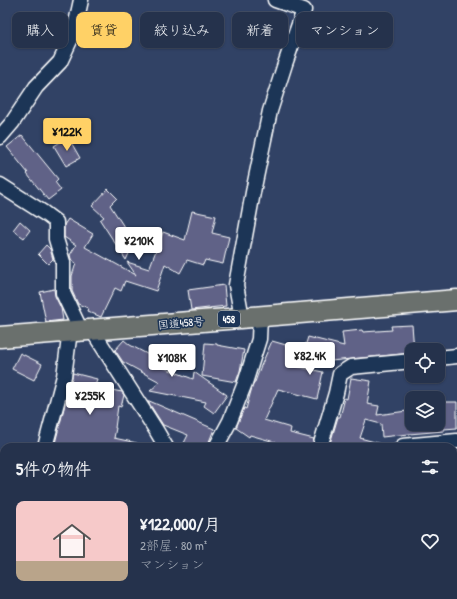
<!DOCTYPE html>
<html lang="ja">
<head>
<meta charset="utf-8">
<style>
  body { margin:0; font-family:"Patrick Hand","Klee One",sans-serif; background:#2d3a53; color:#f1f3f6; height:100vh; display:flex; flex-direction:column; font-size:15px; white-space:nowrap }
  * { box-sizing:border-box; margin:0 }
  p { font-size:13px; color:#a3aab5 }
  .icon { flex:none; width:22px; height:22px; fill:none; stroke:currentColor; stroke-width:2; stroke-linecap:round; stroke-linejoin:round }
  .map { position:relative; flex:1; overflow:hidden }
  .details { position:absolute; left:0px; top:443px; width:457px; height:156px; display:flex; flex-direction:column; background:#25324c; border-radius:12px 12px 0 0; box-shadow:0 1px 3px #0004,0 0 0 1px #424d64 }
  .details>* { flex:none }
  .hud { position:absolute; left:12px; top:12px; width:433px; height:36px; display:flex; gap:8px }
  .fabs { position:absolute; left:405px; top:343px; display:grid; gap:8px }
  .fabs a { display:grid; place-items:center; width:40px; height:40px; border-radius:8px; background:#25324c; box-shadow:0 1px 3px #0004,0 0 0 1px #424d64; font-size:20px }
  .price { position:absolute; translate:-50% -34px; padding:0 9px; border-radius:4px; background:#fff; color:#222; font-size:13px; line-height:26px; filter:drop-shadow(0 1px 2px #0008) }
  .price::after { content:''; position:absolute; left:50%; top:24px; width:12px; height:9px; margin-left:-6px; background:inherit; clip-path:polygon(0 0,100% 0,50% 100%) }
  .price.current { background:#ffd166; color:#111 }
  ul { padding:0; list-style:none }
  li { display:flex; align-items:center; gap:12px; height:100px; padding:0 16px }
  li span { display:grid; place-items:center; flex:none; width:112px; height:80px; border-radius:8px; color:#555 }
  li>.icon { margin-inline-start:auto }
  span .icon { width:48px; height:48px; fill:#fffc; stroke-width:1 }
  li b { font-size:17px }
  h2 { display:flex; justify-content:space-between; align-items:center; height:48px; padding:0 16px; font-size:17px }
  .chip { padding:0 14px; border-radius:8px; background:#25324c; box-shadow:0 1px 3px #0004,0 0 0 1px #424d64; font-size:14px; line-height:36px }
  .chip.current { background:#ffd166; color:#111 }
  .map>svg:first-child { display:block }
  .building { fill:#606287; stroke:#fff }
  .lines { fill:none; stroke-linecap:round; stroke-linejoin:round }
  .minor-casing { stroke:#fff; stroke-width:17 }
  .highway-casing { stroke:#fff; stroke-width:23 }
  .minor { stroke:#1d3557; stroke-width:14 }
  .highway { stroke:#6b706d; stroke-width:20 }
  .labels { text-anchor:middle; stroke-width:3.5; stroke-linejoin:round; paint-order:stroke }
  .shield { fill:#1d3557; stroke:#bbc2cd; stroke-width:1 }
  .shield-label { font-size:10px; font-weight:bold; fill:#fff }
  .street-label { font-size:11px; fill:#fff; stroke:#1d3557 }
</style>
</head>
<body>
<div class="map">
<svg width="457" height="599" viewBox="0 0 457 599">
  <rect width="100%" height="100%" fill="#314265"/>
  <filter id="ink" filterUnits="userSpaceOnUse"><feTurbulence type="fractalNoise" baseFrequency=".025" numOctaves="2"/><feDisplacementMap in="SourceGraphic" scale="8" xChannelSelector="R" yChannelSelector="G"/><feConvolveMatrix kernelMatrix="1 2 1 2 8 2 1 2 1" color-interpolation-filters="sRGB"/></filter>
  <g filter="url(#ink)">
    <!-- building -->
    <g class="building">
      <polygon points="22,135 58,179 55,182 61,190 48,200 27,174 28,173 7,147"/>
      <polygon points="68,137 80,158 66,166 54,146"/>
      <polygon points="108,189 117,198 110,205 126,230 136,231 135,245 133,245 126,260 100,220 104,217 92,206"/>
      <polygon points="192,211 216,216 212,233 229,237 223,264 205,260 203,265 187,260 180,273 165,264 156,291 125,281 121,291 115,288 101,317 87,311 88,308 78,304 72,291 72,276 76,263 71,259 70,255 76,245 64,237 64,225 68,219 93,234 85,247 136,275 127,262 149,269 163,232 185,240"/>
      <polygon points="20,221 30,230 24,238 13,230"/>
      <polygon points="46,245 50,249 53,259 48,264 38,254"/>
      <polygon points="224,285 226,306 191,310 188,290"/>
      <polygon points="54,289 55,296 61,308 63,320 46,322 40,292"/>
      <polygon points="412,325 414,350 412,350 412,353 290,365 323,372 317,399 278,389 264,420 291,428 290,433 314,439 312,447 292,447 250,435 249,437 236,428 244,408 246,409 251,391 254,382 255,382 260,368 272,341 286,345 286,347 304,350 308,337 344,346 342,332 362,330 363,332 392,330 391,326"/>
      <polygon points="124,340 130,345 164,363 162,367 193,379 194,372 227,395 214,413 204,406 206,402 150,391 160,382 123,362 115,350"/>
      <polygon points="205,343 217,344 217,345 244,350 240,371 236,382 202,376"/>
      <polygon points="20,353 42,364 34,380 12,369"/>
      <polygon points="73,373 97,379 95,387 122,392 124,395 121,407 118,406 115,428 116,428 114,438 137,443 137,447 54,447"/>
      <polygon points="351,378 371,381 367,404 379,406 377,415 407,411 408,424 438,424 438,402 457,402 457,428 444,429 444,431 409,434 382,437 381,424 366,420 360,438 382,444 382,447 329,447 338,417 340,417 345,398 347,399"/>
      <polygon points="147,400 214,429 207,447 182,447 188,435 163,425"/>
    </g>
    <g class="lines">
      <!-- minor casing -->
      <g class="minor-casing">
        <g id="minor">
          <polyline points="0,137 12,123 36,87 60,62 74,32 81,0"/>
          <polyline points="0,185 44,213 56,222 56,239 63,262 63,293 81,331"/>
          <polyline points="240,318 240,307 236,285 254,187 270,111 285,64 304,10 275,0"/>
          <polyline points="92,330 156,430 166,447"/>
          <polyline points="438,358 457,356"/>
          <polyline points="45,447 64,376 70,331"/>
          <polyline points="216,447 230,421 245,383 259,339 260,317"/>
          <polyline points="320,447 336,393 340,374 351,367 412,361"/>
          <polyline points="402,447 403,446 457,441"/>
          <polyline points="0,496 4,497"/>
          <polyline points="453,560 457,556"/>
          <polyline points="453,581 457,583"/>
          <polyline points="25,599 26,595"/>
        </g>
      </g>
      <!-- highway casing -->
      <g class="highway-casing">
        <polyline id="highway" points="0,337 240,318 457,300"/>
      </g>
      <!-- minor -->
      <use href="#minor" class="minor"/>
      <!-- highway -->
      <use href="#highway" class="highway"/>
    </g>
  </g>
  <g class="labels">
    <!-- shield labels -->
    <rect class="shield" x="218" y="311" width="22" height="16" rx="3"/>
    <g class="shield-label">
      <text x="229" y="323">458</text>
    </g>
    <!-- street labels -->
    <g class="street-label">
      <text transform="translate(181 323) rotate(-5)" y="4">国道458号</text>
    </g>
  </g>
</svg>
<div class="fabs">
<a><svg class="icon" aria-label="locate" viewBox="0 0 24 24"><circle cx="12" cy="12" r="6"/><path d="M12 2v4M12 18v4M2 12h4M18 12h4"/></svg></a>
<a><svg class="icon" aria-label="layers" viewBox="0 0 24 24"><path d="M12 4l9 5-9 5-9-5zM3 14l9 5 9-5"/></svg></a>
</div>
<b class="price current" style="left:67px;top:152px">¥122K</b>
<b class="price" style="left:139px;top:261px">¥210K</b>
<b class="price" style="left:310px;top:376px">¥82.4K</b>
<b class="price" style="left:172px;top:378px">¥108K</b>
<b class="price" style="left:90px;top:416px">¥255K</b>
<div class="hud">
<a class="chip">購入</a>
<a class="chip current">賃貸</a>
<a class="chip">絞り込み</a>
<a class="chip">新着</a>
<a class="chip">マンション</a>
</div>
<section class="details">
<h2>5件の物件<svg class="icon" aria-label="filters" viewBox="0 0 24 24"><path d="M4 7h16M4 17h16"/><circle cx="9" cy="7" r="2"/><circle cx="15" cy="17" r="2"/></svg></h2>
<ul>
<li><span style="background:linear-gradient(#f6c9c9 75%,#b9a48a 0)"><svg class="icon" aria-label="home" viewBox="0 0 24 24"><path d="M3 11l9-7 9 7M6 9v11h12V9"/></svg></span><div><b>¥122,000/月</b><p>2部屋 · 80 m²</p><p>マンション</p></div><svg class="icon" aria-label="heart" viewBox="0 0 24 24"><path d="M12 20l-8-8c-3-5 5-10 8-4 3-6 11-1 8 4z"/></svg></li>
</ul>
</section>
</div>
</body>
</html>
